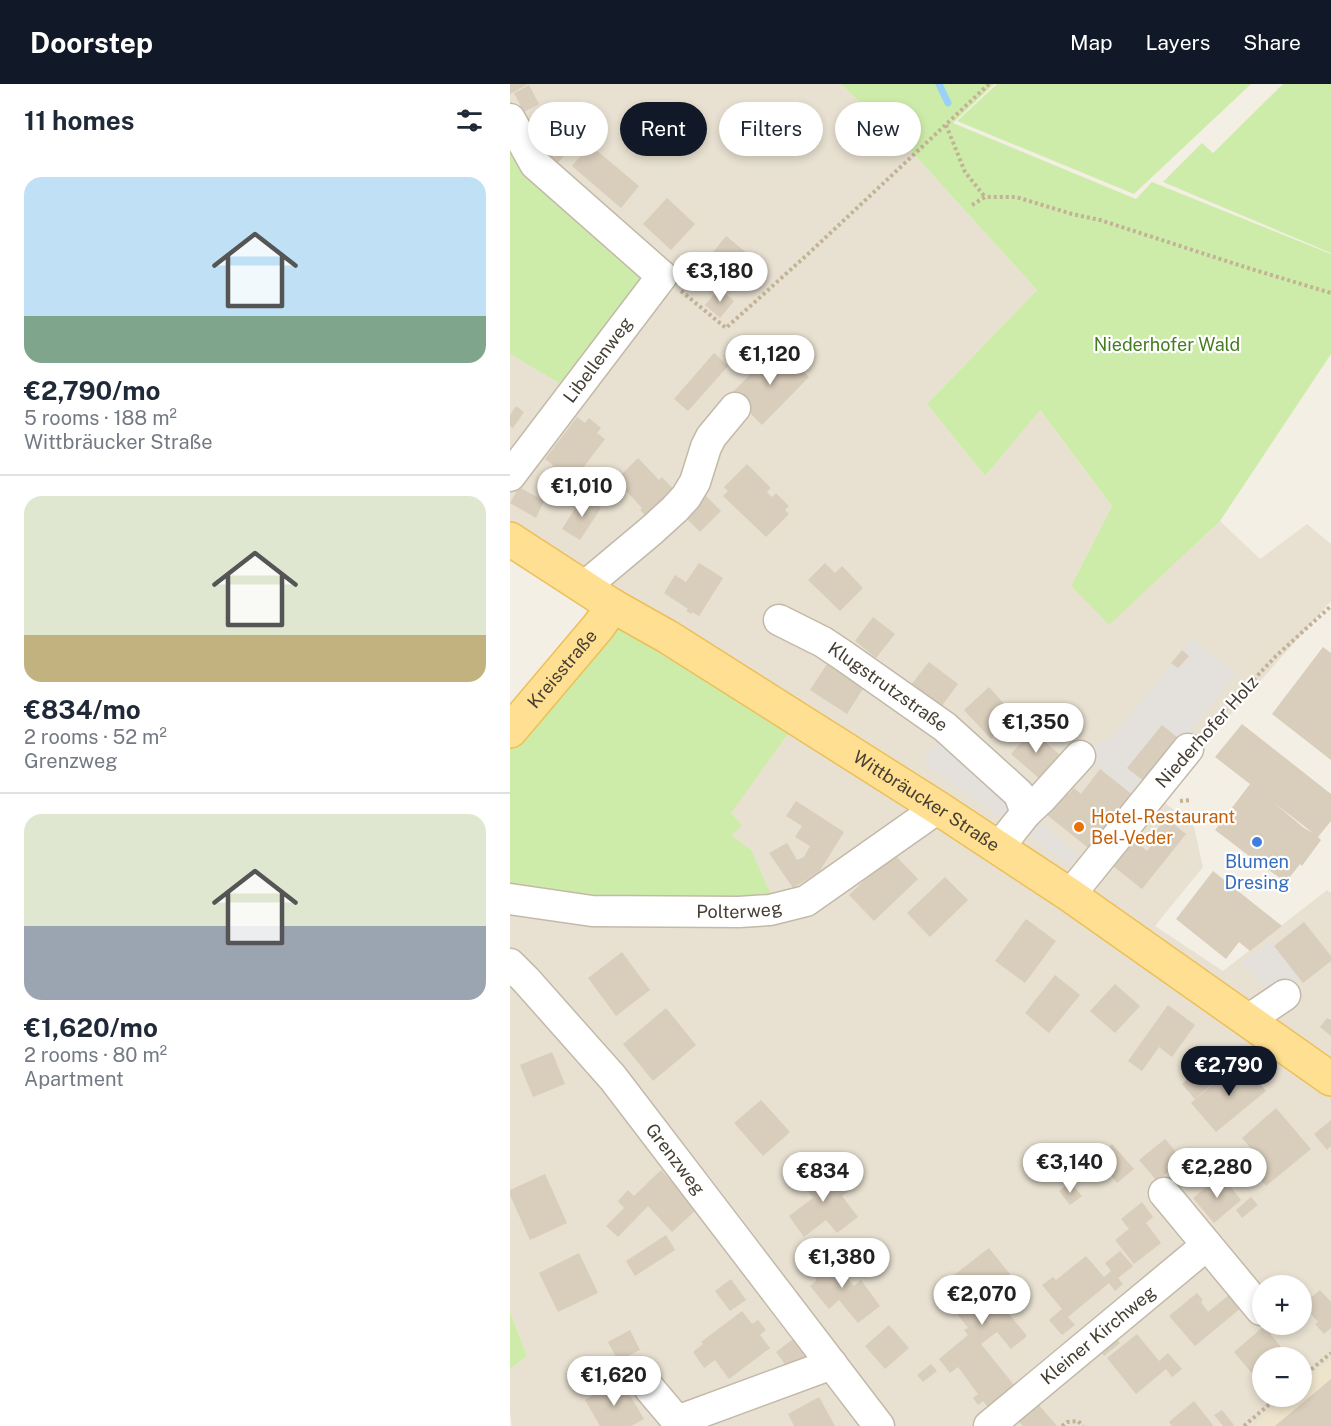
<!DOCTYPE html>
<html lang="en">
<head>
<meta charset="utf-8">
<style>
  body { margin:0; font-family:"Public Sans",sans-serif; background:#f6f6f7; color:#1f2937; height:100vh; display:flex; flex-direction:column; font-size:22px; white-space:nowrap }
  * { box-sizing:border-box; margin:0 }
  p { font-size:20px; color:#747a83 }
  .icon { flex:none; width:33px; height:33px; fill:none; stroke:currentColor; stroke-width:2; stroke-linecap:round; stroke-linejoin:round }
  .map { position:relative; flex:1; overflow:hidden }
  .panel { display:flex; flex-direction:column; background:#fff; width:510px }
  .panel>* { flex:none }
  .top-card { position:absolute; left:18px; top:18px; width:570px; height:54px; display:flex; gap:12px }
  .buttons { position:absolute; left:742px; top:1191px; display:grid; gap:12px }
  .buttons a { display:grid; place-items:center; width:60px; height:60px; border-radius:50%; background:#fff; box-shadow:0 3px 9px #0003; font-size:30px }
  .price { position:absolute; translate:-50% -51px; padding:0 14px; border-radius:21px; background:#fff; color:#222; font-size:20px; line-height:39px; filter:drop-shadow(0 2px 3px #0008) }
  .price::after { content:''; position:absolute; left:50%; top:36px; width:18px; height:14px; margin-left:-9px; background:inherit; clip-path:polygon(0 0,100% 0,50% 100%) }
  .price.selected { background:#111827; color:#fff }
  ul { padding:0; list-style:none }
  li { display:grid; align-content:center; gap:12px; height:318px; padding:0 24px }
  li+li { border-top:2px solid #e0e1e3 }
  li span { display:grid; place-items:center; height:186px; border-radius:18px; color:#555 }
  li>.icon { margin-inline-start:auto }
  span .icon { width:108px; height:108px; fill:#fffc; stroke-width:1 }
  li b { font-size:26px }
  h2 { display:flex; justify-content:space-between; align-items:center; height:72px; padding:0 24px; font-size:26px }
  .chip { padding:0 21px; border-radius:27px; background:#fff; box-shadow:0 3px 9px #0003; font-size:21px; line-height:54px }
  .chip.selected { background:#111827; color:#fff }
  header { display:flex; align-items:center; gap:36px; box-sizing:border-box; height:84px; padding:0 30px; background:#111827; color:#fff }
  header strong { font-size:28px }
  nav { display:flex; gap:33px; margin-inline-start:auto; font-size:21px }
  main { display:flex; flex:1; min-height:0 }
  .map>svg:first-child { display:block }
  .residential { fill:#e8e1d1; fill-rule:evenodd }
  .education { fill:#eee4cc }
  .green { fill:#ceeca9 }
  .parking { fill:#e4e1dd }
  .lines { fill:none; stroke-linecap:round; stroke-linejoin:round }
  .stream { stroke:#9ad1f6; stroke-width:7 }
  .building { fill:#d9cdbb; fill-rule:evenodd }
  .minor-casing { stroke:#c3b9a9; stroke-width:33 }
  .major-casing { stroke:#edbf58; stroke-width:36 }
  .path { stroke:#c3b296; stroke-width:4; stroke-dasharray:3 3; stroke-linecap:butt }
  .minor { stroke:#fff; stroke-width:30 }
  .major { stroke:#ffdf91; stroke-width:33 }
  .food-dot { fill:#e8710a; stroke:#fff; stroke-width:2 }
  .shop-dot { fill:#3f7fe0; stroke:#fff; stroke-width:2 }
  .labels { text-anchor:middle; stroke-width:4.5; stroke-linejoin:round; paint-order:stroke }
  .park-label { font-size:18px; fill:#457c22; stroke:#fff }
  .street-label { font-size:18px; fill:#463e33; stroke:#fff }
  .food-label { font-size:18px; fill:#c56008; stroke:#fff; text-anchor:start }
  .shop-label { font-size:18px; fill:#366cbe; stroke:#fff }
</style>
</head>
<body>
<header>
<strong>Doorstep</strong>
<nav><a>Map</a><a>Layers</a><a>Share</a></nav>
</header>
<main>
<section class="panel">
<h2>11 homes<svg class="icon" aria-label="filters" viewBox="0 0 24 24"><path d="M4 7h16M4 17h16"/><circle cx="9" cy="7" r="2"/><circle cx="15" cy="17" r="2"/></svg></h2>
<ul>
<li><span style="background:linear-gradient(#bfe0f5 75%,#7fa58c 0)"><svg class="icon" aria-label="home" viewBox="0 0 24 24"><path d="M3 11l9-7 9 7M6 9v11h12V9"/></svg></span><div><b>€2,790/mo</b><p>5 rooms · 188 m²</p><p>Wittbräucker Straße</p></div></li>
<li><span style="background:linear-gradient(#dfe7d0 75%,#c2b280 0)"><svg class="icon" aria-label="home" viewBox="0 0 24 24"><path d="M3 11l9-7 9 7M6 9v11h12V9"/></svg></span><div><b>€834/mo</b><p>2 rooms · 52 m²</p><p>Grenzweg</p></div></li>
<li><span style="background:linear-gradient(#dfe7d0 60%,#9aa5b1 0)"><svg class="icon" aria-label="home" viewBox="0 0 24 24"><path d="M3 11l9-7 9 7M6 9v11h12V9"/></svg></span><div><b>€1,620/mo</b><p>2 rooms · 80 m²</p><p>Apartment</p></div></li>
</ul>
</section>
<div class="map">
<svg width="821" height="1342" viewBox="0 0 821 1342">
  <rect width="100%" height="100%" fill="#f3efe4"/>
  <!-- residential -->
  <path class="residential" d="M0 0H331L401 67 527 206 417 320 475 392 529 325 602 422 561 502 599 540 710 437 750 475 797 440 821 460V517L648 713 684 743 693 783 645 842 713 887 817 806 821 809V1342H2L0 1328V1285L17 1272 0 1228V807L220 751V729L288 636 0 455V270L64 308 0 53ZM753 1202H792V1240H753ZM753 1274H792V1312H753Z"/>
  <!-- education -->
  <polygon class="education" points="821,1275 821,1342 743,1342 777,1313 792,1312 792,1300"/>
  <!-- green -->
  <g class="green">
    <polygon points="331,0 484,0 443,39 626,115 642,98 821,170 821,270 710,437 599,541 561,502 602,422 530,326 475,392 417,320 527,206 401,67"/>
    <polygon points="487,0 741,0 624,110 447,37"/>
    <polygon points="773,0 821,0 821,169 653,98 692,59 703,69"/>
    <polygon points="0,53 152,192 64,308 0,270"/>
    <polygon points="103,522 288,636 221,729 232,742 221,751 241,766 264,817 214,822 0,807 0,647"/>
    <polygon points="0,1228 17,1272 0,1285"/>
  </g>
  <!-- parking -->
  <g class="parking">
    <polygon points="682,555 726,591 626,714 569,667 602,653"/>
    <polygon points="435,650 502,720 493,735 412,679"/>
    <polygon points="527,735 568,771 560,782 517,750"/>
    <polygon points="760,858 790,896 764,913 732,878"/>
  </g>
  <g class="lines">
    <!-- stream -->
    <polyline class="stream" points="429,0 438,19"/>
  </g>
  <!-- building -->
  <g class="building">
    <polygon points="0,0 18,0 0,10"/>
    <polygon points="19,1 29,20 14,28 4,9"/>
    <polygon points="45,48 63,61 42,86 27,74"/>
    <polygon points="80,61 129,102 111,124 62,82"/>
    <polygon points="157,114 185,140 161,166 133,140"/>
    <polygon points="216,152 249,179 225,208 192,182"/>
    <polygon points="209,204 224,217 210,234 195,221"/>
    <polygon points="268,262 299,293 252,341 221,310"/>
    <polygon points="204,269 218,282 178,327 164,315"/>
    <polygon points="6,322 14,328 3,344 0,342 0,331"/>
    <polygon points="67,333 75,339 79,334 91,344 87,349 95,355 63,397 55,390 51,395 39,386 43,381 35,375"/>
    <polygon points="128,374 149,396 152,393 168,410 141,437 130,426 132,424 116,407 114,409 104,398"/>
    <polygon points="237,380 261,404 257,408 262,413 266,409 279,422 275,426 279,430 256,453 213,412 218,407 214,403"/>
    <polygon points="72,391 79,398 64,411 57,404"/>
    <polygon points="9,403 34,417 26,434 0,419"/>
    <polygon points="194,410 211,427 190,448 173,431"/>
    <polygon points="73,412 91,424 70,456 52,445"/>
    <polygon points="189,479 213,494 189,532 182,528 181,530 176,527 178,525 154,509 165,491 176,498"/>
    <polygon points="315,479 325,489 332,482 353,504 330,527 298,496"/>
    <polygon points="363,533 385,550 366,574 345,557"/>
    <polygon points="813,563 821,569 821,676 762,630"/>
    <polygon points="672,566 679,572 668,584 661,579"/>
    <polygon points="419,578 448,600 431,623 401,601"/>
    <polygon points="317,580 354,603 337,630 300,606"/>
    <polygon points="479,603 505,632 481,655 454,626"/>
    <path d="M732 640 821 710V737L808 753 811 756 792 782 790 780 776 798 760 787 773 770 759 787 705 746 740 700 705 673ZM762 717 803 749 794 744Z"/>
    <polygon points="652,641 673,658 639,701 617,684"/>
    <polygon points="522,646 550,671 530,695 501,670"/>
    <polygon points="590,685 629,716 586,770 532,727 551,704 559,710 564,704 571,710"/>
    <polygon points="286,717 334,748 309,788 283,804 259,769 277,759 287,776 294,773 300,762 285,753 292,742 276,732"/>
    <polygon points="656,734 676,750 632,805 603,782 624,756 637,767 647,754 643,751"/>
    <polygon points="383,769 408,795 364,837 339,811"/>
    <polygon points="703,787 753,827 772,842 740,867 729,858 716,875 666,835"/>
    <polygon points="435,793 458,816 420,853 397,829"/>
    <polygon points="516,835 546,857 515,899 485,877"/>
    <polygon points="794,838 821,872 821,877 793,899 764,862"/>
    <polygon points="112,868 140,906 106,932 78,894"/>
    <polygon points="545,891 570,911 539,949 515,929"/>
    <polygon points="605,900 630,922 605,949 580,927"/>
    <polygon points="658,921 685,941 662,973 649,963 632,987 618,977"/>
    <polygon points="156,924 186,961 143,997 113,960"/>
    <polygon points="817,934 821,936 821,952 810,943"/>
    <polygon points="42,968 55,1000 23,1013 10,981"/>
    <polygon points="705,972 717,987 685,1015 672,1000"/>
    <polygon points="731,977 756,1007 706,1048 681,1019"/>
    <polygon points="251,1016 280,1048 253,1072 224,1039"/>
    <polygon points="766,1024 801,1065 756,1102 741,1085 751,1077 732,1054"/>
    <polygon points="821,1036 821,1062 817,1066 804,1050"/>
    <polygon points="655,1055 673,1076 647,1097 629,1076"/>
    <polygon points="602,1060 624,1085 607,1099 586,1074"/>
    <polygon points="305,1079 321,1100 331,1093 340,1106 332,1112 348,1133 327,1149 316,1136 294,1153 279,1132 303,1114 287,1093"/>
    <polygon points="151,1086 187,1125 162,1148 138,1122 108,1153 96,1142 114,1124 108,1117 118,1106 124,1112"/>
    <polygon points="35,1090 57,1139 20,1156 0,1111 0,1106"/>
    <polygon points="711,1091 731,1116 704,1139 683,1114"/>
    <polygon points="560,1098 572,1112 560,1121 549,1107"/>
    <polygon points="741,1113 748,1121 732,1134 726,1126"/>
    <polygon points="632,1118 643,1133 636,1139 651,1159 624,1180 605,1156 619,1145 611,1135"/>
    <polygon points="156,1151 165,1166 125,1192 116,1177"/>
    <polygon points="479,1164 507,1199 487,1215 517,1252 501,1265 487,1248 471,1260 508,1306 481,1327 473,1317 468,1321 463,1314 468,1310 448,1283 440,1289 429,1275 458,1251 454,1246 458,1244 427,1204"/>
    <polygon points="610,1167 623,1182 608,1194 613,1200 605,1207 599,1199 558,1233 565,1241 552,1251 539,1236 552,1225 532,1201 543,1193 546,1196 576,1172 594,1193 601,1187 595,1179"/>
    <polygon points="322,1168 331,1178 327,1182 344,1202 351,1196 370,1222 348,1239 329,1216 319,1225 300,1202 307,1196 299,1187"/>
    <polygon points="69,1169 88,1209 48,1228 29,1189"/>
    <polygon points="221,1195 236,1216 220,1227 205,1207"/>
    <polygon points="810,1206 821,1218 821,1244 814,1250 805,1240 808,1238 800,1229 798,1231 792,1225 792,1221"/>
    <polygon points="687,1209 693,1216 691,1218 698,1228 720,1210 731,1224 685,1262 659,1232"/>
    <polygon points="232,1227 242,1240 248,1236 256,1246 250,1251 260,1264 219,1295 205,1276 194,1284 183,1268 193,1260 191,1258"/>
    <polygon points="379,1241 399,1264 375,1285 355,1262"/>
    <polygon points="754,1242 780,1274 753,1274 753,1299 751,1300 724,1268"/>
    <polygon points="120,1246 130,1266 108,1277 98,1258"/>
    <polygon points="602,1250 610,1259 594,1272 587,1263"/>
    <polygon points="627,1250 649,1277 658,1269 672,1285 662,1293 656,1285 626,1310 597,1274"/>
    <polygon points="283,1255 296,1272 279,1286 266,1268"/>
    <polygon points="421,1280 427,1287 413,1298 407,1291"/>
    <polygon points="110,1295 134,1335 121,1342 90,1342 75,1316"/>
    <polygon points="821,1295 821,1342 765,1342"/>
    <polygon points="309,1313 325,1342 284,1342 278,1330"/>
    <polygon points="684,1317 703,1341 702,1342 662,1342 659,1338"/>
    <polygon points="529,1321 547,1342 513,1342 509,1338"/>
    <polygon points="712,1326 724,1341 722,1342 713,1342 704,1331"/>
  </g>
  <g class="lines">
    <!-- minor casing -->
    <g class="minor-casing">
      <g id="minor">
        <polyline points="0,35 25,80 152,192 0,392"/>
        <polyline points="74,503 142,446 165,425 176,413 185,398 196,363 201,353 225,324"/>
        <path id="s1" d="M269 536 313 558 334 572 435 643 509 710 516 729"/>
        <polyline points="489,763 516,729 532,714 570,672"/>
        <polyline points="560,811 678,665"/>
        <path id="s2" d="M0 815 82 827 229 828 260 826 296 817 428 724"/>
        <path id="s3" d="M0 880 16 896 103 994 369 1342"/>
        <polyline points="738,936 775,911"/>
        <polyline points="654,1109 751,1226"/>
        <polyline points="140,1305 167,1337 322,1280"/>
        <path id="s4" d="M479 1342 697 1161"/>
      </g>
    </g>
    <!-- major casing -->
    <g class="major-casing">
      <g id="major">
        <path id="s5" d="M0 455 103 522 158 553 428 724 560 811 821 995"/>
        <path id="s6" d="M0 647 88 543 103 522"/>
      </g>
    </g>
    <!-- path -->
    <g class="path">
      <polyline points="436,41 455,88 475,113"/>
      <polyline points="462,121 475,113 506,113 562,130 590,136 738,184 821,209"/>
      <polyline points="171,207 216,244 298,170 479,0"/>
      <polyline points="694,648 766,572 821,522"/>
      <polyline points="670,717 681,716"/>
      <polyline points="792,1293 821,1269"/>
      <polyline points="552,1342 557,1338 568,1337 573,1342"/>
      <polyline points="734,1342 769,1312"/>
    </g>
    <!-- minor -->
    <use href="#minor" class="minor"/>
    <!-- major -->
    <use href="#major" class="major"/>
  </g>
  <!-- markers -->
  <circle class="food-dot" cx="569" cy="743" r="6"/>
  <circle class="shop-dot" cx="747" cy="758" r="6"/>
  <g class="labels">
    <!-- park labels -->
    <g class="park-label">
      <text x="657" y="267">Niederhofer Wald</text>
    </g>
    <!-- street labels -->
    <g class="street-label">
      <text transform="translate(88 276) rotate(-53)" y="6">Libellenweg</text>
      <text dy="6" stroke="none"><textPath href="#s6" startOffset="81">Kreisstraße</textPath></text>
      <text dy="6" stroke="none"><textPath href="#s1" startOffset="128">Klugstrutzstraße</textPath></text>
      <text transform="translate(697 648) rotate(-48)" y="6">Niederhofer Holz</text>
      <text dy="6" stroke="none"><textPath href="#s5" startOffset="492">Wittbräucker Straße</textPath></text>
      <text dy="6" stroke="none"><textPath href="#s2" startOffset="230">Polterweg</textPath></text>
      <text dy="6" stroke="none"><textPath href="#s3" startOffset="256">Grenzweg</textPath></text>
      <text dy="6" stroke="none"><textPath href="#s4" startOffset="142">Kleiner Kirchweg</textPath></text>
    </g>
    <!-- food labels -->
    <g class="food-label">
      <text x="581" y="739">Hotel-Restaurant<tspan x="581" dy="21">Bel-Veder</tspan></text>
    </g>
    <!-- shop labels -->
    <g class="shop-label">
      <text x="747" y="784">Blumen<tspan x="747" dy="21">Dresing</tspan></text>
    </g>
  </g>
</svg>
<div class="buttons">
<a>+</a>
<a>−</a>
</div>
<b class="price" style="left:210px;top:219px">€3,180</b>
<b class="price" style="left:260px;top:302px">€1,120</b>
<b class="price" style="left:72px;top:434px">€1,010</b>
<b class="price" style="left:526px;top:670px">€1,350</b>
<b class="price selected" style="left:719px;top:1013px">€2,790</b>
<b class="price" style="left:560px;top:1110px">€3,140</b>
<b class="price" style="left:707px;top:1115px">€2,280</b>
<b class="price" style="left:313px;top:1119px">€834</b>
<b class="price" style="left:332px;top:1205px">€1,380</b>
<b class="price" style="left:472px;top:1242px">€2,070</b>
<b class="price" style="left:104px;top:1323px">€1,620</b>
<div class="top-card">
<a class="chip">Buy</a>
<a class="chip selected">Rent</a>
<a class="chip">Filters</a>
<a class="chip">New</a>
</div>
</div>
</main>
</body>
</html>
